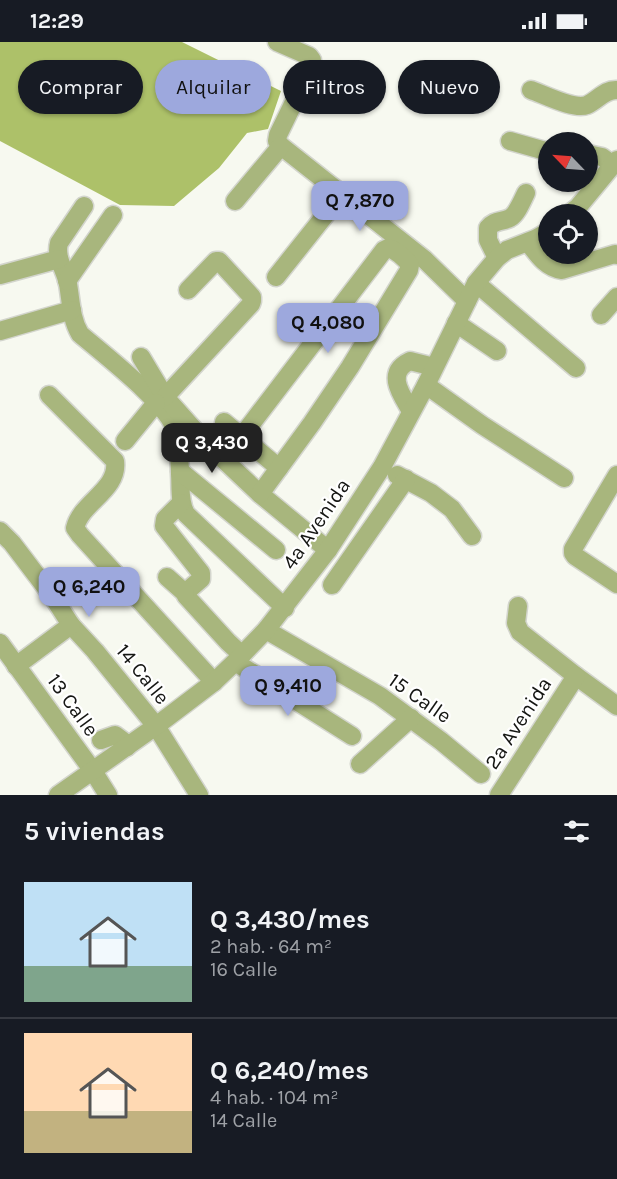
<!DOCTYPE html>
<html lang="es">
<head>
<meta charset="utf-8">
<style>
  body { margin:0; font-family:Karla,sans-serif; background:#242831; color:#f1f3f6; height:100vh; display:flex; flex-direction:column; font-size:22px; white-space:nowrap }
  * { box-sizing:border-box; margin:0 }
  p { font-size:20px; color:#9ea1a6 }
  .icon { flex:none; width:33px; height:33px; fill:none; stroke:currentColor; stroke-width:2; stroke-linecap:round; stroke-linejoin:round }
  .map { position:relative; height:753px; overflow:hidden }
  .panel { display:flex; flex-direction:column; background:#171b24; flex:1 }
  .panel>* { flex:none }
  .guide { position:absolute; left:18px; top:18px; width:582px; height:54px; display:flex; gap:12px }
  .needle { width:39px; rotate:295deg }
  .controls { position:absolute; left:538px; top:90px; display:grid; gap:12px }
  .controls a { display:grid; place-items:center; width:60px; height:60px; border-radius:50%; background:#171b24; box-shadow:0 2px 4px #0004; font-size:30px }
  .price { position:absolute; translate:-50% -51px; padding:0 14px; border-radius:12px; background:#9da8dd; color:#111; font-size:20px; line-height:39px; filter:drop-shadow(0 2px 3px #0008) }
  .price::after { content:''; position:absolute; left:50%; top:36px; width:18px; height:14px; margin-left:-9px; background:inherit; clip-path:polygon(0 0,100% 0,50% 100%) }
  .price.selected { background:#222; color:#fff }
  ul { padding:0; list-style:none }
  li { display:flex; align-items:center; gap:18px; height:150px; padding:0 24px }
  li+li { border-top:2px solid #363941 }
  li span { display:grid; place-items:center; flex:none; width:168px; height:120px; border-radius:0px; color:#555 }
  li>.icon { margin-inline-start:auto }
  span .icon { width:72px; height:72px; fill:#fffc; stroke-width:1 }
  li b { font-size:26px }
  h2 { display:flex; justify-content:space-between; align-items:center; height:72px; padding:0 24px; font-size:26px }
  .chip { padding:0 21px; border-radius:27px; background:#171b24; box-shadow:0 2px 4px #0004; font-size:21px; line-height:54px }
  .chip.selected { background:#9da8dd; color:#111 }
  .status { display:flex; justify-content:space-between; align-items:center; height:42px; padding:0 30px; background:#171b24; direction:ltr }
  .status svg { height:16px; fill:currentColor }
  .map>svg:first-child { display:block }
  .forest { fill:#adc169 }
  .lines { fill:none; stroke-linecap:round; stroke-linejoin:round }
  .minor-casing { stroke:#d3d5cd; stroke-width:21 }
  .minor { stroke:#a8b67d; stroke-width:18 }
  .labels { text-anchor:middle; stroke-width:4.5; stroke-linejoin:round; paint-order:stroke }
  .street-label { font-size:21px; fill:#151613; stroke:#fff }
</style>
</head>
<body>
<div class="status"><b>12:29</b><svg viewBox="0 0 49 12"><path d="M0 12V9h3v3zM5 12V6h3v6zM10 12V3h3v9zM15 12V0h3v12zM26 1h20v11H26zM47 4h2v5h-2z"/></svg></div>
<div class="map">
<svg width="617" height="753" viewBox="0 0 617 753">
  <rect width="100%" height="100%" fill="#f7f9f0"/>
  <!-- forest -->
  <polygon class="forest" points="0,0 182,0 281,49 268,87 247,91 219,126 174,164 120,163 0,99"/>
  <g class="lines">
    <!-- minor casing -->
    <g class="minor-casing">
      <g id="minor">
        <polyline points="277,0 309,14 312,18 312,23 278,93 277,99 281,104 424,217 467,259"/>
        <path d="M531 48C545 53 574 68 587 63 598 58 605 47 617 48"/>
        <polyline points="510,99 549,110"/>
        <polyline points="588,112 602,115 613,123"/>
        <polyline points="235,159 281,104"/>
        <path d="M84 164 59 201C55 216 65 227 68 242 71 259 71 277 80 292 102 311 171 364 176 390 178 404 180 418 180 432 181 445 179 460 186 472L285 566"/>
        <polyline points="569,172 578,165 617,118"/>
        <path d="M528 200C537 212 546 226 562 228L615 212 617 213"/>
        <path d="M497 216 488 198V186C494 178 502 180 510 176 517 172 522 159 526 151"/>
        <polyline points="0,233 59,217"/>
        <polyline points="276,235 342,152"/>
        <polyline points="67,239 113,173"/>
        <polyline points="476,241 576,326"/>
        <polyline points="601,273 617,255"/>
        <polyline points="456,281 497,309"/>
        <polyline points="0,289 72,268"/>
        <polyline points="141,315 165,355 206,401 260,452 328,508"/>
        <polyline points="426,343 482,383 564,436"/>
        <path d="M49 353 115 419C119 448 81 460 75 486L80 493 214 640"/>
        <polyline points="165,355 251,262 252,259 252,255 219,219 216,219 188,248"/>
        <path d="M411 369C401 352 385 331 410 319L434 325"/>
        <polyline points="224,380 279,426"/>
        <path d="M242 394 384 208 388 206C396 208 405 216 410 223L409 228 350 325 312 381 260 452"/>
        <polyline points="125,399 156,361"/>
        <polyline points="180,429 276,508"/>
        <polyline points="397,433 431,451 452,467 472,494"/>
        <polyline points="617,433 573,507 573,511 575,514 617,542"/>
        <polyline points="181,461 165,477 164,484 201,531 201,537 185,551 186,554 228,600 242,613"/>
        <polyline points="0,489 12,501 53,555 71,583 95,609 156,684 199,753"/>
        <polyline points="167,535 185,551"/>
        <polyline points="332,543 406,437"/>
        <polyline points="518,564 516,581 520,590 576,634 617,664"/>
        <polyline points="266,588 380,654 441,699 481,732"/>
        <polyline points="0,601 93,729 108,753"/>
        <polyline points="235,620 352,694"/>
        <polyline points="16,624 71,583"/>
        <polyline points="101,698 115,693 123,699 127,705"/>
        <polyline points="360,722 411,676"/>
        <polyline points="58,753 156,684 214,640 235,620 266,588 328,508 382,425 426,343 476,241 497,216 507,208 535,197 549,189"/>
        <polyline points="499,753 576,634"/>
      </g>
    </g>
    <!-- minor -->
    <use href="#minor" class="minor"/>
  </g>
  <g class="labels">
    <!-- street labels -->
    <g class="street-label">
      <text transform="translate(316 482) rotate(-56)" y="7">4a Avenida</text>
      <text transform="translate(143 632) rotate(51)" y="7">14 Calle</text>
      <text transform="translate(420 656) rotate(35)" y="7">15 Calle</text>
      <text transform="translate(73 663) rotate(54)" y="7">13 Calle</text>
      <text transform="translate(518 681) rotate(-57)" y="7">2a Avenida</text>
    </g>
  </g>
</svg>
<div class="controls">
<a><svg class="needle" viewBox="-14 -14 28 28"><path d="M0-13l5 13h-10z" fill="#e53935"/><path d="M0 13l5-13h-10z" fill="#9ea1a6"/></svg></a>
<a><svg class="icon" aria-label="locate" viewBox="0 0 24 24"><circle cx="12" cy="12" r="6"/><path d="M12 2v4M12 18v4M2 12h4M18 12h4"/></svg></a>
</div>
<b class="price" style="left:360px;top:190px">Q 7,870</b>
<b class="price" style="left:328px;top:312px">Q 4,080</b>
<b class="price selected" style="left:212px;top:432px">Q 3,430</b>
<b class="price" style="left:89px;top:576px">Q 6,240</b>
<b class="price" style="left:288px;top:675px">Q 9,410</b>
<div class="guide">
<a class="chip">Comprar</a>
<a class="chip selected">Alquilar</a>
<a class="chip">Filtros</a>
<a class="chip">Nuevo</a>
</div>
</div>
<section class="panel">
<h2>5 viviendas<svg class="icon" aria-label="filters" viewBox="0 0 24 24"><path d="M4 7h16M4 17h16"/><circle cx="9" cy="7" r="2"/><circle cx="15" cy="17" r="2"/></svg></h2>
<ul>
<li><span style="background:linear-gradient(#bfe0f5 70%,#7fa58c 0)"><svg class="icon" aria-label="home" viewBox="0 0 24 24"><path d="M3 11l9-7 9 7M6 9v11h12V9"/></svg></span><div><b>Q 3,430/mes</b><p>2 hab. · 64 m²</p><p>16 Calle</p></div></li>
<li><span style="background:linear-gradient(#ffd9b3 65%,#c2b280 0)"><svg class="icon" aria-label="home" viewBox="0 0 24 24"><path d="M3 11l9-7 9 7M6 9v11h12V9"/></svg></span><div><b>Q 6,240/mes</b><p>4 hab. · 104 m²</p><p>14 Calle</p></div></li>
</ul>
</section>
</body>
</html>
